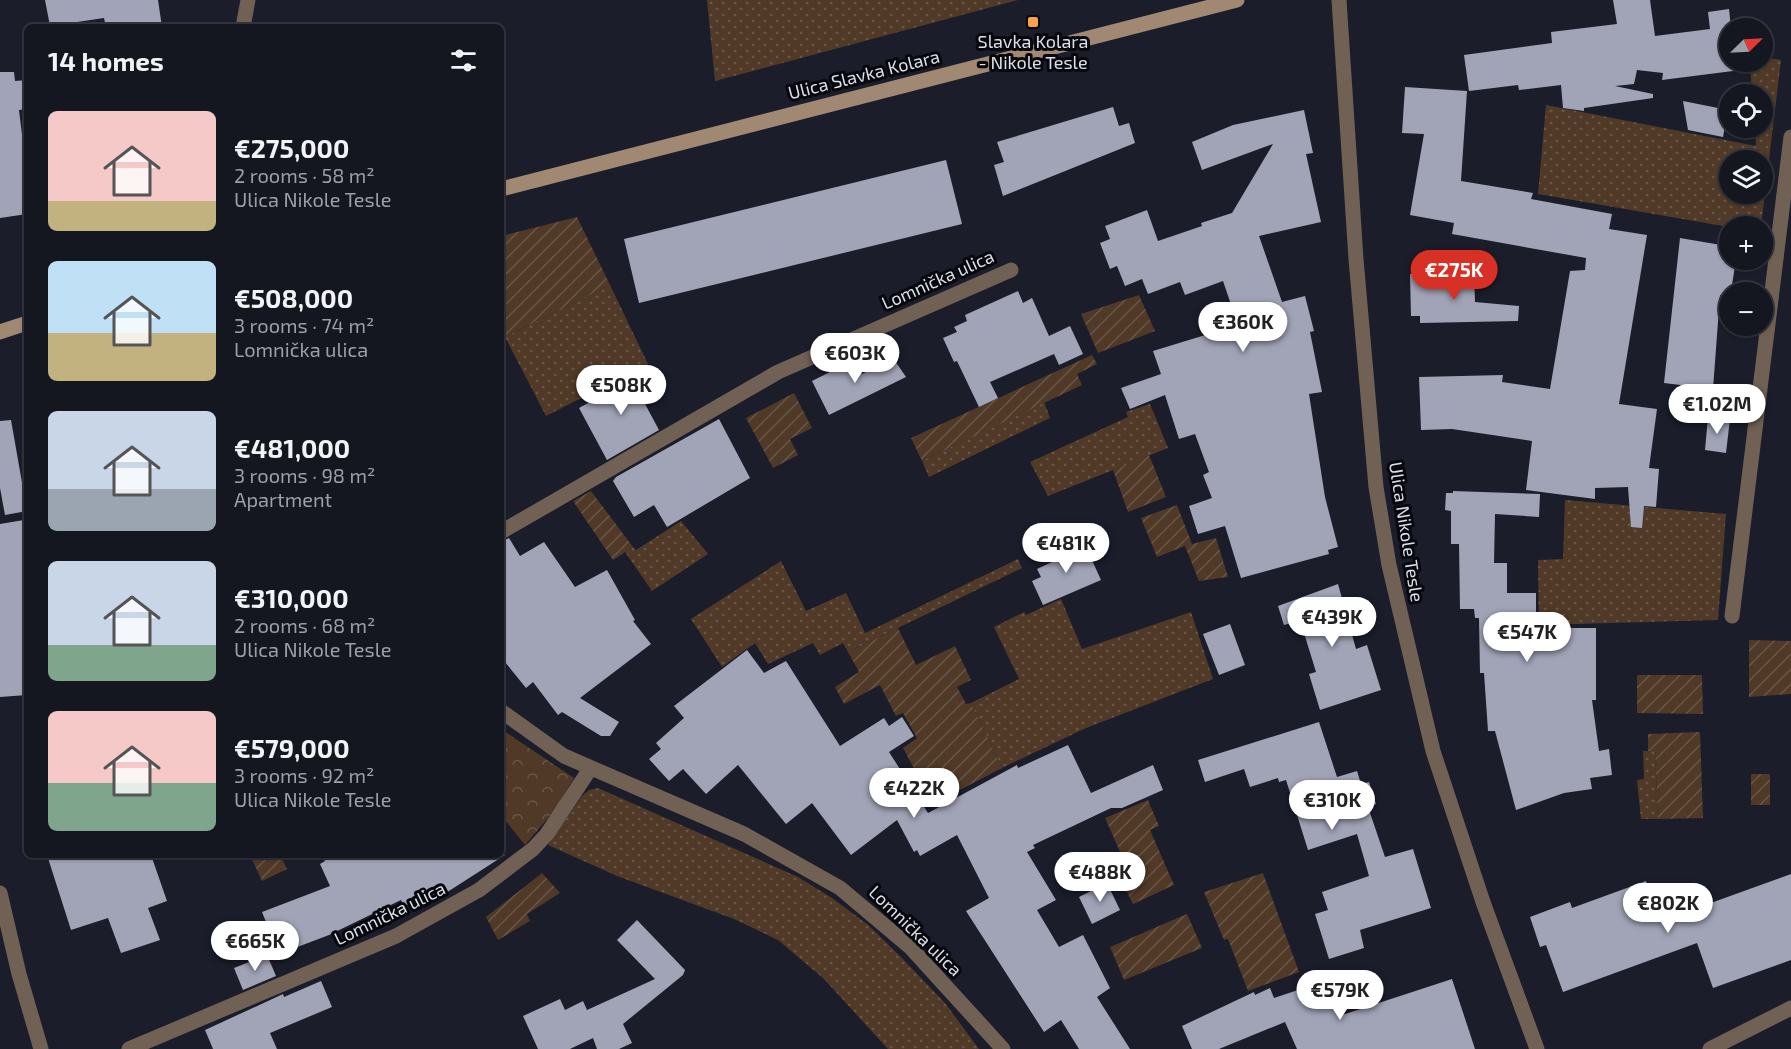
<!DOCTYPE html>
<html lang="en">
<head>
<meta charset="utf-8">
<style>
  body { margin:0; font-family:"Exo 2",sans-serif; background:#21232d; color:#f1f3f6; height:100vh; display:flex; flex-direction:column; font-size:22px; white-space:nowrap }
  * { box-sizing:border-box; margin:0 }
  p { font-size:20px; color:#9d9fa5 }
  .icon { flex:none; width:33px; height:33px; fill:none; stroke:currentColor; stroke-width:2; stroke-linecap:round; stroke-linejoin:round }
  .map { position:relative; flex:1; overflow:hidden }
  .drawer { position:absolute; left:24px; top:24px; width:480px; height:834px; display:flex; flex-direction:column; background:#141620; border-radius:9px; box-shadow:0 2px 4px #0004,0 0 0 2px #33353e }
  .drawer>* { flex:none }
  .needle { width:39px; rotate:66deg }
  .controls { position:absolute; left:1719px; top:18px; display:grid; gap:12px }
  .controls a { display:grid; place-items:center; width:54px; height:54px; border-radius:50%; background:#141620; box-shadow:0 2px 4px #0004,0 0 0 2px #33353e; font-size:30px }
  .price { position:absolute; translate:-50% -51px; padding:0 14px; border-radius:21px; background:#fff; color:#222; font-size:20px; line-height:39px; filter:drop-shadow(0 2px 3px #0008) }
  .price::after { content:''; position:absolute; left:50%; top:36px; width:18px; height:14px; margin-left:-9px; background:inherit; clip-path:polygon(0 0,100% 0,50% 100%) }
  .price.active { background:#d93025; color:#fff }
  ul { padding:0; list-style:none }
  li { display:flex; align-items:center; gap:18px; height:150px; padding:0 24px }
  li span { display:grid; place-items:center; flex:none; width:168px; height:120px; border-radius:9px; color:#555 }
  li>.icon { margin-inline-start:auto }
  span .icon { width:72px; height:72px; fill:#fffc; stroke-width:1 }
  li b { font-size:26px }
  h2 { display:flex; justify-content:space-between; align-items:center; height:72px; padding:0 24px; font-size:26px }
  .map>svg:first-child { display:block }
  .grass { fill:url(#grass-dots); fill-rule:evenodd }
  .forest { fill:url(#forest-crowns) }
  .garden { fill:url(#garden-furrows) }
  .building { fill:#a1a4b7 }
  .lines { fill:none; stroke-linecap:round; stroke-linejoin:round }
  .minor { stroke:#716154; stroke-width:15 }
  .secondary { stroke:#a18873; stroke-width:15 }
  .poi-dot { fill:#f8a14a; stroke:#07080d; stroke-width:2 }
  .labels { text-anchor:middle; stroke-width:6; stroke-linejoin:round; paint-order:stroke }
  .poi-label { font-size:18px; fill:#dddfe9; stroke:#07080d }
  .street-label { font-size:18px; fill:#dddfe9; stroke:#07080d }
</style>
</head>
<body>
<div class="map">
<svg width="1791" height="1049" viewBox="0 0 1791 1049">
  <defs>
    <pattern id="grass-dots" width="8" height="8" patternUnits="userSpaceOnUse" patternTransform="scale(1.5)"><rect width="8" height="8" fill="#503a27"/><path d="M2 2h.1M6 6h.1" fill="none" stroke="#695646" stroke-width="1.8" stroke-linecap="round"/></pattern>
    <pattern id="forest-crowns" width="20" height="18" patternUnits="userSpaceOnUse" patternTransform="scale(1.5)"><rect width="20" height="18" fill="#503a27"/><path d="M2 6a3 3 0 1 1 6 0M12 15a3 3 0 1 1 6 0" fill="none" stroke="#695646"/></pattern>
    <pattern id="garden-furrows" width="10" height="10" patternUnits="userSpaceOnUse" patternTransform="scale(1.5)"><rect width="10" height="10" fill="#503a27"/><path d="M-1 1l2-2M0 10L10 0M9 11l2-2" fill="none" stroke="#695646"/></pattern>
  </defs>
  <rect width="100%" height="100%" fill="#1b1d2b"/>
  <!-- grass -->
  <g class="grass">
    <polygon points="707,0 1018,0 715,81"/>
    <path d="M1763 57 1781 60 1761 226 1729 227 1538 194 1546 105 1756 146 1755 128H1762V94H1752L1750 62H1762ZM1730 160H1762V194H1730Z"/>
    <polygon points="610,285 648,364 546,416 505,337"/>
    <polygon points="1044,402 1050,418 929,477 922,461"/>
    <polygon points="1150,404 1168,448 1048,496 1030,462 1128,417 1126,412"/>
    <polygon points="1565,500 1726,514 1718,620 1539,625 1538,560 1563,559"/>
    <polygon points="681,521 708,554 652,591 625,552 633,547 636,550"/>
    <polygon points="1018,559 1022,568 848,652 843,643 820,655 813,643 768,664 755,643 722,667 691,619 781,561 806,611 846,593 865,633"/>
    <polygon points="1061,599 1082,649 1191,612 1213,679 1086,728 1002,768 971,703 1019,679 994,627 1024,612 1026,615"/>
    <polygon points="1643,751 1655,751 1658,819 1641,819 1637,780 1644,779"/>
    <polygon points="598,788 798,877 832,898 867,924 900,956 945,1003 979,1049 888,1049 824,979 778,940 734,919 617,876 548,845 582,796 589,790"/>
  </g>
  <!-- forest -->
  <polygon class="forest" points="501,729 574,778 554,811 525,845 501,815"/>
  <!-- garden -->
  <g class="garden">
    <polygon points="577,217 610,285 501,339 501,236"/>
    <polygon points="1139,295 1155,331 1098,353 1081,314"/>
    <polygon points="1092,355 1097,364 1077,374 1082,385 922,461 911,438"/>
    <polygon points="794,393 812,428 790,439 798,455 773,468 746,418"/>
    <polygon points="1149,455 1166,497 1128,512 1113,470"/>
    <polygon points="591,491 633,547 613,560 573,501"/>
    <polygon points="1177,505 1192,544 1216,538 1228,577 1199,581 1185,546 1157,557 1141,518"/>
    <polygon points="898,628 916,665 955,646 971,680 957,687 966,704 971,703 1002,768 933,804 903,748 917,738 903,713 896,716 880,685 844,704 835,687 859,672 848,652"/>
    <polygon points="1749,640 1791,641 1791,694 1749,697"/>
    <polygon points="1637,675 1702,675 1703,714 1637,713"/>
    <polygon points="1700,732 1703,818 1658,819 1655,751 1648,751 1648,734"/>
    <rect x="1751" y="774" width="19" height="31"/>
    <polygon points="1148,800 1159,826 1150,830 1174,885 1133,904 1116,870 1126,865 1105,818"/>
    <polygon points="250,855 280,855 287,869 262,881"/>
    <polygon points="542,873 560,893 527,914 530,921 498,940 486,917"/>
    <polygon points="1263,873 1299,972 1248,991 1228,939 1224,940 1204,892"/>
    <polygon points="1187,914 1202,948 1124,980 1110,947"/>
  </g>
  <!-- building -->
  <g class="building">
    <polygon points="45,0 158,0 162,27 106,27 104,18 50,26"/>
    <polygon points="1613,0 1650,0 1655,36 1710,29 1708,12 1729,9 1731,28 1730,62 1733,62 1733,71 1662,80 1663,73 1637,70 1634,84 1615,86 1653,94 1653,98 1584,108 1584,111 1563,108 1561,85 1519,90 1518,85 1469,91 1464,55 1552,43 1551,32 1617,24"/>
    <polygon points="0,72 14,72 15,81 27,80 27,109 19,110 27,175 27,214 0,218"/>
    <polygon points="1405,87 1467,91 1461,181 1533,193 1531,199 1612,214 1609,229 1647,235 1619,404 1657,409 1649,468 1659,469 1656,507 1644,506 1642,528 1631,527 1628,487 1595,488 1595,499 1526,490 1532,441 1452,429 1421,430 1419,377 1503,375 1502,382 1550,389 1570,271 1585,270 1586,258 1452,234 1454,223 1410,215 1424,134 1402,133"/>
    <polygon points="1683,101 1728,110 1723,137 1688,130"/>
    <polygon points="1113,107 1119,126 1129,123 1135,143 1003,196 994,165 1004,162 997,142"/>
    <polygon points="1304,110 1313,153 1306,154 1321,222 1259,236 1282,302 1305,296 1314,331 1310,332 1322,392 1309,394 1325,497 1338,547 1328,550 1329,554 1241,578 1225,526 1198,534 1189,506 1212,498 1203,475 1209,472 1195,434 1179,439 1165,395 1130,409 1121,388 1161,374 1153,351 1238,325 1223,281 1185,295 1180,282 1148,294 1142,279 1125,286 1117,266 1110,269 1100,243 1110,239 1105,226 1147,210 1158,241 1202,226 1201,223 1232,213 1273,144 1202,170 1192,142 1233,125"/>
    <polygon points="946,160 962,224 639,303 624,239"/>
    <polygon points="1680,238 1727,246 1725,260 1736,260 1730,297 1720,295 1713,389 1664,383"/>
    <polygon points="1474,273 1475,302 1519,306 1518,321 1420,323 1420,316 1411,316 1410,274"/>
    <polygon points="1018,291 1023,303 1032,298 1049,336 1070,326 1083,354 1059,365 1054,354 990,382 998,398 979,407 957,361 954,362 943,338 957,332 954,327 967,321 965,315"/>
    <polygon points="893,358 906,377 829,415 812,381 856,359 862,374"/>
    <polygon points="635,370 656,396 644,402 659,430 607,460 579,408 617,387 614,382"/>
    <polygon points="1708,417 1730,419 1726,453 1705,450"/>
    <polygon points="719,419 750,478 667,527 654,505 634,517 613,481 616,477"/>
    <polygon points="11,420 27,511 5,515 0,488 0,421"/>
    <polygon points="1453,491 1540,494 1539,517 1495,514 1494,563 1507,563 1507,593 1536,593 1536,628 1596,628 1596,700 1592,700 1599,751 1609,749 1612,775 1590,778 1592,789 1564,793 1516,810 1495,731 1488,731 1484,673 1480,673 1479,618 1475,618 1474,609 1460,609 1459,544 1451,544 1451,511 1445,510 1446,493 1453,493"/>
    <polygon points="24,520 27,537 27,695 0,697 0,524"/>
    <polygon points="509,538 520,556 544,542 575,587 607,570 635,620 633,621 651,644 580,698 619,722 610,736 601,736 562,712 558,715 533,682 526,688 501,657 501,542"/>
    <polygon points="1075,545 1077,551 1086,547 1101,580 1043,605 1032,581 1041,577 1037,569 1052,562 1049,556"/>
    <polygon points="1338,584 1356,649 1367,645 1381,690 1320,710 1309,674 1316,672 1304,633 1299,635 1295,622 1284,625 1278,606"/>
    <polygon points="1230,624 1245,665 1219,675 1203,634"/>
    <polygon points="747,650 764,673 786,661 840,746 884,718 889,726 902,717 914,736 889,752 928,813 1017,765 1018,768 1068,745 1091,793 1153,765 1163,790 1122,808 1111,808 1033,845 1035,848 1027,852 1056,900 1037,910 1059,947 1083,935 1110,988 1097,997 1130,1049 1079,1049 1061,1020 1044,1032 966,911 989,898 957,835 920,856 917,850 914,852 897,820 851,855 812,803 786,824 738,765 706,794 683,769 669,781 649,759 661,749 656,743 684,718 674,706"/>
    <polygon points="1319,722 1337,777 1357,771 1361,784 1369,782 1376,804 1368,807 1385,857 1413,849 1431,908 1360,930 1364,948 1329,959 1315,914 1328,910 1322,892 1369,876 1357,834 1308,850 1286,780 1279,782 1278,778 1250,787 1244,769 1205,782 1198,760"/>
    <polygon points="47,855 151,855 167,901 148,908 160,940 121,953 108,918 71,930"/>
    <polygon points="322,855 505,855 438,898 436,894 404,906 401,900 329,935 279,954 262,912 330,886 320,864 325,861"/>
    <polygon points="1791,874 1791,960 1713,988 1697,943 1563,992 1546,945 1540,947 1530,917 1570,902 1572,908 1646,881 1661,921"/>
    <polygon points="1107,883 1120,910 1092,924 1079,897"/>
    <polygon points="637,920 685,970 683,975 623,1024 632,1043 619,1049 597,1049 593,1038 570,1049 538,1049 523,1016 560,999 565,1010 583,1001 587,1010 655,979 617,940"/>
    <polygon points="267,955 276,976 243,990 234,968"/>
    <polygon points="1331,979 1342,1015 1452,979 1475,1049 1297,1049 1285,1022 1219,1049 1192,1049 1182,1026 1254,992 1255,995 1270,988 1274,998"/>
    <polygon points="321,981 332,1007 270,1033 277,1049 213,1049 205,1030 283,994 284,997"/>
  </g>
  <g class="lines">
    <!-- minor -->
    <g class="minor">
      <polyline points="1339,0 1356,259 1376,487 1389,565 1433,751 1483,902 1537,1049"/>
      <polyline points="243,27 248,0"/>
      <polyline points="501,532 778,372 1011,270"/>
      <polyline points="1732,616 1791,137"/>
      <polyline points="501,711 564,756 744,834 840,888 910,947 1003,1049"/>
      <polyline points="0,893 19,974 41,1049"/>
      <polyline points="129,1049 396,936 479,890 533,849 547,834 590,769"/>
      <polyline points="1710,1049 1791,1008"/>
    </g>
    <!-- secondary -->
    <g class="secondary">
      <polyline points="501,189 1237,0"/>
      <polyline points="0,332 27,323"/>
    </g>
  </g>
  <!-- markers -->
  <rect class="poi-dot" x="1027" y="16" width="12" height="12" rx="3"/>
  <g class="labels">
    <!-- poi labels -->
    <g class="poi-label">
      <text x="1033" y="48">Slavka Kolara<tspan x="1033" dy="21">- Nikole Tesle</tspan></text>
    </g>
    <!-- street labels -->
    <g class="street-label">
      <text transform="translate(864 75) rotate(-14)" y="6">Ulica Slavka Kolara</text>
      <text transform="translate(938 280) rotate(-24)" y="6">Lomnička ulica</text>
      <text transform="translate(1406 532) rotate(81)" y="6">Ulica Nikole Tesle</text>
      <text transform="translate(390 914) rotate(-26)" y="6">Lomnička ulica</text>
      <text transform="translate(915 931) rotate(44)" y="6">Lomnička ulica</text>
    </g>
  </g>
</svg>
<div class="controls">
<a><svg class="needle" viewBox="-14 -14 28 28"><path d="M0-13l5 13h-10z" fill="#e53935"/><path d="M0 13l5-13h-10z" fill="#9d9fa5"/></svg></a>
<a><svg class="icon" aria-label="locate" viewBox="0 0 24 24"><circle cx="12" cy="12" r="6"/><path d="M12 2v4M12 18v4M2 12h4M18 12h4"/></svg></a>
<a><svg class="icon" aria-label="layers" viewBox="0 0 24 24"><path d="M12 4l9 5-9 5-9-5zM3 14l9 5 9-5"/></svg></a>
<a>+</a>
<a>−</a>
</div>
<b class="price active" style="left:1454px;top:301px">€275K</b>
<b class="price" style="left:1243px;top:353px">€360K</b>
<b class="price" style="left:855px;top:384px">€603K</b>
<b class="price" style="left:621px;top:416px">€508K</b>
<b class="price" style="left:1717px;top:435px">€1.02M</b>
<b class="price" style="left:1066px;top:574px">€481K</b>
<b class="price" style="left:1332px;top:648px">€439K</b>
<b class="price" style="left:1527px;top:663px">€547K</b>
<b class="price" style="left:914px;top:819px">€422K</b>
<b class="price" style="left:1332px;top:831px">€310K</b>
<b class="price" style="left:1100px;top:903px">€488K</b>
<b class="price" style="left:1668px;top:934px">€802K</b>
<b class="price" style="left:255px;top:972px">€665K</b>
<b class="price" style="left:1340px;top:1021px">€579K</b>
<section class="drawer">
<h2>14 homes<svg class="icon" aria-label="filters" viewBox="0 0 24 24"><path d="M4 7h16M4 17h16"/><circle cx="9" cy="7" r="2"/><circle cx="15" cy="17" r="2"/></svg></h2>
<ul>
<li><span style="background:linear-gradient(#f6c9c9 75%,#c2b280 0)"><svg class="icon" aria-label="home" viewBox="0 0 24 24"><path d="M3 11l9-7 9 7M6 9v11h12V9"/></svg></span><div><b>€275,000</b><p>2 rooms · 58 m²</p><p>Ulica Nikole Tesle</p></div></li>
<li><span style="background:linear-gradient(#bfe0f5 60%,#c2b280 0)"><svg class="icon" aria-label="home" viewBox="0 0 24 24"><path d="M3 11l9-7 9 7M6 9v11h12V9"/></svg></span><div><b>€508,000</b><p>3 rooms · 74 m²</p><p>Lomnička ulica</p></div></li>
<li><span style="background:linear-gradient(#c9d6e8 65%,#9aa5b1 0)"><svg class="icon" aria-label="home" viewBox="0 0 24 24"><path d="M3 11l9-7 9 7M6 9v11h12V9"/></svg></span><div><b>€481,000</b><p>3 rooms · 98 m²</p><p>Apartment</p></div></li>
<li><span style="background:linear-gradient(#c9d6e8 70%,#7fa58c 0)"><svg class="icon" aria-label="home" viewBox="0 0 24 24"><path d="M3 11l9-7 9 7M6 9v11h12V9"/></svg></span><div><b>€310,000</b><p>2 rooms · 68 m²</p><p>Ulica Nikole Tesle</p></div></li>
<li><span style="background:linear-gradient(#f6c9c9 60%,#7fa58c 0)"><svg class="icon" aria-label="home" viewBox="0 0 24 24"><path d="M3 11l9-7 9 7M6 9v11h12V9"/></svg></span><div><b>€579,000</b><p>3 rooms · 92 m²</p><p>Ulica Nikole Tesle</p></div></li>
</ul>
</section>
</div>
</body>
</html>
